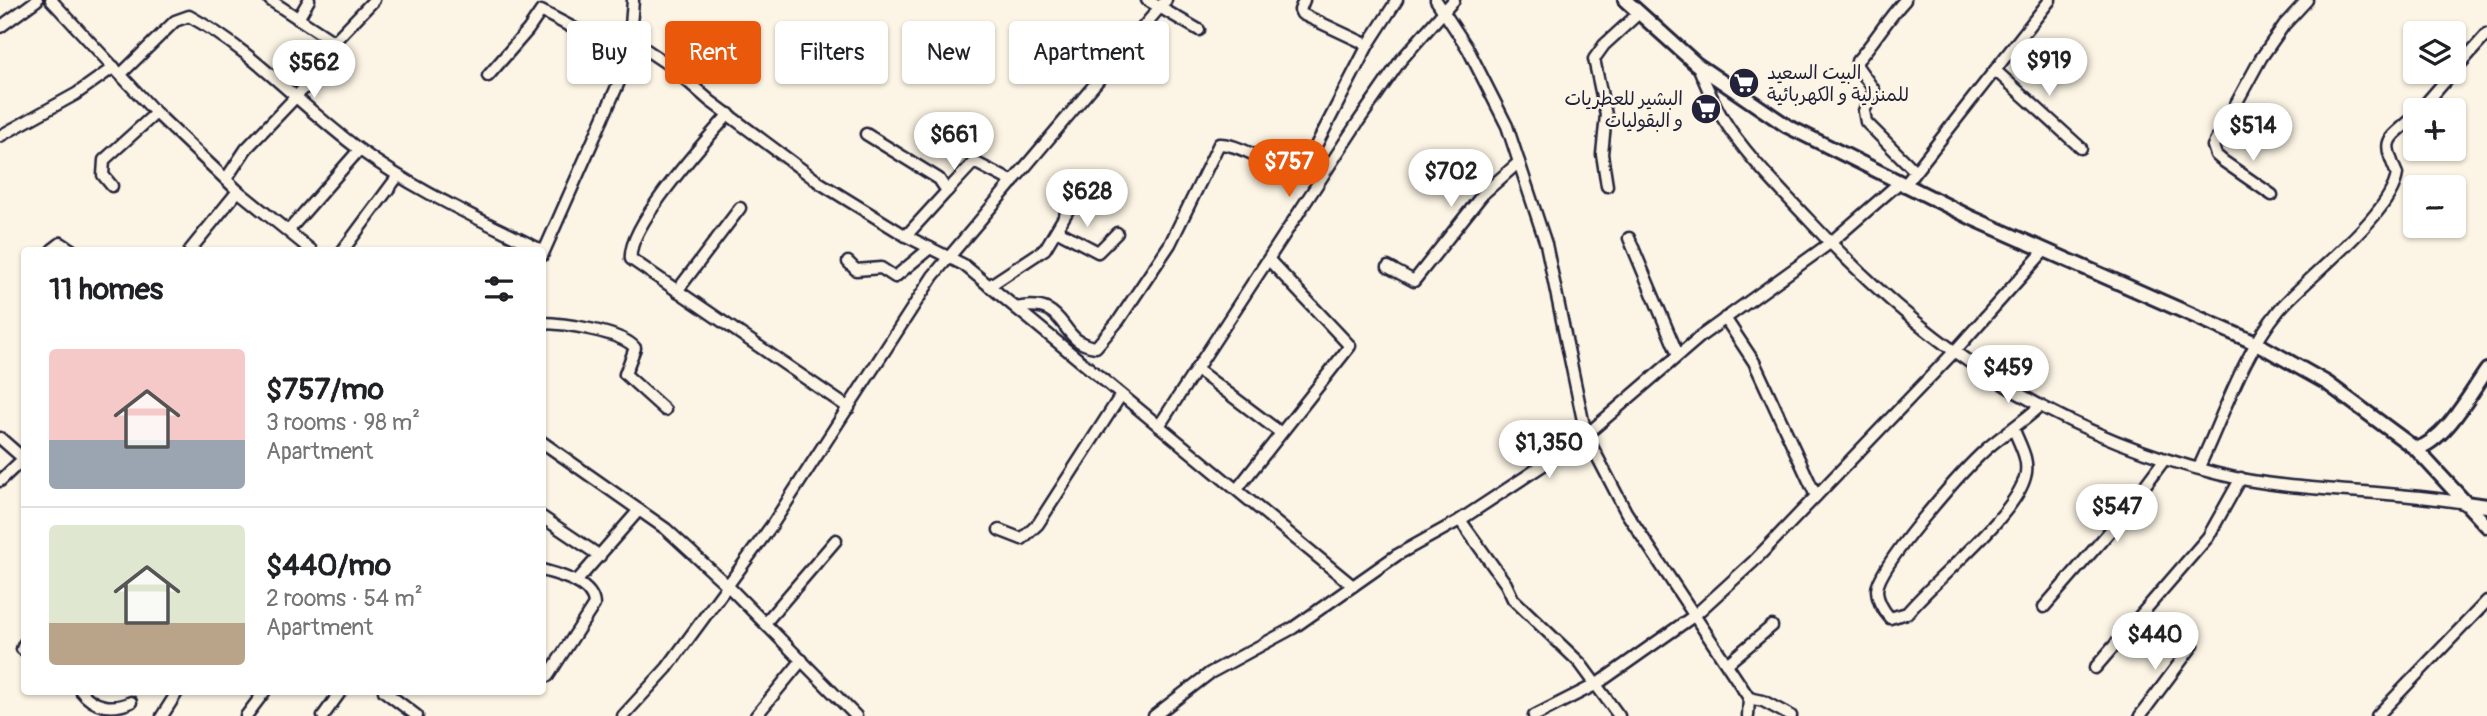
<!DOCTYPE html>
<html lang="en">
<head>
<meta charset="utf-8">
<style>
  body { margin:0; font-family:Pangolin,"Playpen Sans Arabic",sans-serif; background:#f2f2f2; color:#202124; height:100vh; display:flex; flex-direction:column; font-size:26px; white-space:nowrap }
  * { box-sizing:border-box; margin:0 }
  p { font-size:23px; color:#757577 }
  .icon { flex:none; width:38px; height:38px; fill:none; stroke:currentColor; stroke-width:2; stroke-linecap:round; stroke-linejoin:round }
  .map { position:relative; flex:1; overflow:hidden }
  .sheet { position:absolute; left:21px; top:247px; width:525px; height:448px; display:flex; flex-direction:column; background:#fff; border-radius:7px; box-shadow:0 2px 5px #0004 }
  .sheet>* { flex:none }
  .guide { position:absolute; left:567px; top:21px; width:665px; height:63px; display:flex; gap:14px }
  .tools { position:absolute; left:2403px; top:21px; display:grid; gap:14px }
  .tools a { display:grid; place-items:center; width:63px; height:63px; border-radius:7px; background:#fff; box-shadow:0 2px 5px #0004; font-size:35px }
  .price { position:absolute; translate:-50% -60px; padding:0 16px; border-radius:24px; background:#fff; color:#222; font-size:23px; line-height:46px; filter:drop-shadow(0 2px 4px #0008) }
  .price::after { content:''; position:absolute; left:50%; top:42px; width:21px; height:16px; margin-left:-10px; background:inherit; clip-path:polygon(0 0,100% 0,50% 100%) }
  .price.current { background:#ea580c; color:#fff }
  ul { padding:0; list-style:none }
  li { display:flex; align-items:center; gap:21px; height:175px; padding:0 28px }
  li+li { border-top:2px solid #e0e0e0 }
  li span { display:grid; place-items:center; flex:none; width:196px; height:140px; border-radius:7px; color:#555 }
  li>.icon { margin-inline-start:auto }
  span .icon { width:84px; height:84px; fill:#fffc; stroke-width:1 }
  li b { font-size:30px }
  h2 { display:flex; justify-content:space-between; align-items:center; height:84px; padding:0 28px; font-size:30px }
  .chip { padding:0 24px; border-radius:7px; background:#fff; box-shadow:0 2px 5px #0004; font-size:24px; line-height:63px }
  .chip.current { background:#ea580c; color:#fff }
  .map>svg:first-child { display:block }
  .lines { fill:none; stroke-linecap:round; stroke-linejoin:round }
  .minor-casing { stroke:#22223b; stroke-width:15 }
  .tertiary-casing { stroke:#22223b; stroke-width:18 }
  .minor { stroke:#fcf5e5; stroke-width:10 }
  .tertiary { stroke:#fcf5e5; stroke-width:12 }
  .labels { text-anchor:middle; stroke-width:5; stroke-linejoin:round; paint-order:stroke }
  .poi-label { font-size:19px; fill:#22223b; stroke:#fcf5e5; text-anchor:start }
</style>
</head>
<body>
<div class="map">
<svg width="2487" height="716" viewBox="0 0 2487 716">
  <rect width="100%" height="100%" fill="#fcf5e5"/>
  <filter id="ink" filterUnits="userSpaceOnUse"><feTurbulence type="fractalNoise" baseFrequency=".0143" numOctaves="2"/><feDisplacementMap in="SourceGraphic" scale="14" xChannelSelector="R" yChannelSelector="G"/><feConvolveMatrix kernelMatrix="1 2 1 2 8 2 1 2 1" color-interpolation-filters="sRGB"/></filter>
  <g filter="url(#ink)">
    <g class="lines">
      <!-- minor casing -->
      <g class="minor-casing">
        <g id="minor">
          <polyline points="51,0 156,113 238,191 311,250"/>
          <polyline points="270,0 334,42"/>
          <polyline points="1147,0 1199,30"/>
          <polyline points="1304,0 1300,10 1302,14 1368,45"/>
          <polyline points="1436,0 1468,49 1507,126 1546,244 1586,435 1626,512 1749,698 1748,716"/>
          <path d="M1905 0C1887 19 1875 41 1857 61V66L1874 90 1864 111 1866 122 1914 170"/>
          <polyline points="298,19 309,0"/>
          <polyline points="0,27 37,0"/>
          <polyline points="630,39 669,65 710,101 820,183 906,236 964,265 1353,586"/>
          <path d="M1697 64C1705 82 1712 100 1722 117 1743 152 1779 188 1807 218 1924 345 2049 432 2218 474 2294 493 2385 489 2465 503"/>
          <polyline points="1996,71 2081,148"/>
          <polyline points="2454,71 2487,34"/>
          <path d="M121 74 175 21 189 16C254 51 301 107 360 150 416 191 480 219 541 250"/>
          <polyline points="488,76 528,30 541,11 581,32 628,47"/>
          <polyline points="2420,110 2453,72"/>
          <path d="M729 114C707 139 626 227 631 259L849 408"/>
          <polyline points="866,134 939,179 947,191 906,236"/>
          <polyline points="0,136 76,94 114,67"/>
          <polyline points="226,179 246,149 308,84 328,48 374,0"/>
          <polyline points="112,186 103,175 104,160 156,113"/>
          <polyline points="1607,186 1602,154 1606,115 1594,59 1604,45 1639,13"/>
          <polyline points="1904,186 2050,0"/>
          <polyline points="947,191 974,162 1013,182"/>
          <polyline points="2272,195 2223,161 2216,155 2213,146 2261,58 2284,25 2307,0"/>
          <polyline points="288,231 359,150"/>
          <polyline points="1058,231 1098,252 1117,233"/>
          <polyline points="1629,238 1678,355"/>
          <polyline points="52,250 61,243 72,250"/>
          <polyline points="190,250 238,191"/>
          <polyline points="343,250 398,176"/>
          <polyline points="542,256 619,82 630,39 633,0"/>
          <polyline points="848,262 856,270 881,268 895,277 930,248"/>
          <polyline points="1388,267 1414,281 1483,194 1519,162"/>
          <polyline points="989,286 1045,249 1070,207"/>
          <polyline points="677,291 740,208"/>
          <path d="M1016 308C1071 297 1056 343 1096 347L1119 320 1170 244 1219 144C1243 143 1277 175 1307 163L1368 45 1397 0"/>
          <polyline points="1725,318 1754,362 1816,496"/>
          <path d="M542 323C563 323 623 332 635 348L625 374 665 410"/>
          <polyline points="1196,369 1281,433"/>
          <polyline points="1159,426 1358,122 1401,60 1454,0"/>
          <path d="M2014 430C2020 445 2030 461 2025 477 2015 516 1935 579 1907 613L1890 618C1883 610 1877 600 1877 590 1878 566 1960 474 1981 454 1998 437 2021 424 2039 407"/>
          <polyline points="0,438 24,459"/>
          <polyline points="542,442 666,529 727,585 856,716"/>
          <path d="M2199 467C2223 416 2243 354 2279 310 2308 276 2391 216 2397 174 2381 137 2387 142 2415 116"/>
          <polyline points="0,481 24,458"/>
          <polyline points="1238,488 1350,346 1269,260"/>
          <polyline points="542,517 600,556"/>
          <polyline points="1460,520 1506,584 1513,599 1580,663 1619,716"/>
          <polyline points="999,530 1022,539 1038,524 1121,395"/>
          <path d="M542 570C560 575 593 583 594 605L548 676"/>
          <polyline points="576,582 639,510"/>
          <polyline points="2044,607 2117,523 2164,460"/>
          <polyline points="765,623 836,540"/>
          <polyline points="22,649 24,644"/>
          <polyline points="1728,663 1772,626"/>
          <polyline points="2095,668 2208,537 2241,478"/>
          <path d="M81 691C94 708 113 710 131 702"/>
          <polyline points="384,691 417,716"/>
          <polyline points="1749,698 1763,701 1791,716"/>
          <polyline points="162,716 178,691"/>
          <polyline points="246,716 265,691"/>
          <polyline points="323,716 341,691"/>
          <polyline points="623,716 667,668 772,525 933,276 1166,0"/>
          <polyline points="756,716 802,660"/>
          <polyline points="1154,716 1210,673 1293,628 1397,555 1460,520 1551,460 1586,435 1701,336 1830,243 1899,183"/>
          <polyline points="1534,716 1597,684 1695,615 1753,562 1954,352 2045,250"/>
          <polyline points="2140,716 2193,645"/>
          <polyline points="2377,716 2487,601"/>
        </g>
      </g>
      <!-- tertiary casing -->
      <g class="tertiary-casing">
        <g id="tertiary">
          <path d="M1625 0 1696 64 1787 126 1972 218 2258 344 2327 383 2416 449C2446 440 2469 395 2487 370"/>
          <polyline points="2416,449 2487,526"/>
          <polyline points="2465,503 2487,506"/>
        </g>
      </g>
      <!-- minor -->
      <use href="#minor" class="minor"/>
      <!-- tertiary -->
      <use href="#tertiary" class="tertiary"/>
    </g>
  </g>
  <!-- icons -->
  <defs>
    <g id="supermarket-disc" transform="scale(1.575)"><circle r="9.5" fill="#22223b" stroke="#fcf5e5"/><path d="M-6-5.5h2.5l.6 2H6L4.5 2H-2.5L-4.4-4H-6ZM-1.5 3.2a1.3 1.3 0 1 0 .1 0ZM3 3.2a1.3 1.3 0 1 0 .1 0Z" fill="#fff"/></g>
  </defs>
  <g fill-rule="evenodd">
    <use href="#supermarket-disc" x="1744" y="83"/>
    <use href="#supermarket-disc" x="1706" y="109"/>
  </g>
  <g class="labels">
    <!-- poi labels -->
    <g class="poi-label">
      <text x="1767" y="79">البيت السعيد<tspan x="1767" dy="22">للمنزلية و الكهربائية</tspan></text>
      <text x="1683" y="105" text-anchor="end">البشير للعطريات<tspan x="1683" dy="22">و البقوليات</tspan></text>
    </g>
  </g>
</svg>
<div class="tools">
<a><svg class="icon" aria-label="layers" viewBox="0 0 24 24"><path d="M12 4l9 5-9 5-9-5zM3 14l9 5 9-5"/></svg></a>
<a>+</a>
<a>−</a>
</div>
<b class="price" style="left:2049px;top:98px">$919</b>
<b class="price" style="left:314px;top:100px">$562</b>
<b class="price" style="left:2253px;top:163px">$514</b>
<b class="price" style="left:954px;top:172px">$661</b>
<b class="price current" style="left:1289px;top:199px">$757</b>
<b class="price" style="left:1451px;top:209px">$702</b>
<b class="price" style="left:1087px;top:229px">$628</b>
<b class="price" style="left:2008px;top:405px">$459</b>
<b class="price" style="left:1549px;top:480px">$1,350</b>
<b class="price" style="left:2117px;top:544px">$547</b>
<b class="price" style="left:2155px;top:672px">$440</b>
<div class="guide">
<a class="chip">Buy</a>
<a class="chip current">Rent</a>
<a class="chip">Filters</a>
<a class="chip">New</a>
<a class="chip">Apartment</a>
</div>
<section class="sheet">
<h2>11 homes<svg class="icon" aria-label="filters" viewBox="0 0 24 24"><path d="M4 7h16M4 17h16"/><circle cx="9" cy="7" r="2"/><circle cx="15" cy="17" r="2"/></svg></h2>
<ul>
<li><span style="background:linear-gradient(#f6c9c9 65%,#9aa5b1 0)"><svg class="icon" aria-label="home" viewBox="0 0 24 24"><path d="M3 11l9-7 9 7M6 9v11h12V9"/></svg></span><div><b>$757/mo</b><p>3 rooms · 98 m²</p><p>Apartment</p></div></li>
<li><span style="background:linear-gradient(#dfe7d0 70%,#b9a48a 0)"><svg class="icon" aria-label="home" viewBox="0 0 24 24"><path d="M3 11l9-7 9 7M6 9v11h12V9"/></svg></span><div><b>$440/mo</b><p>2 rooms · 54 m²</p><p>Apartment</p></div></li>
</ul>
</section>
</div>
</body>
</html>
